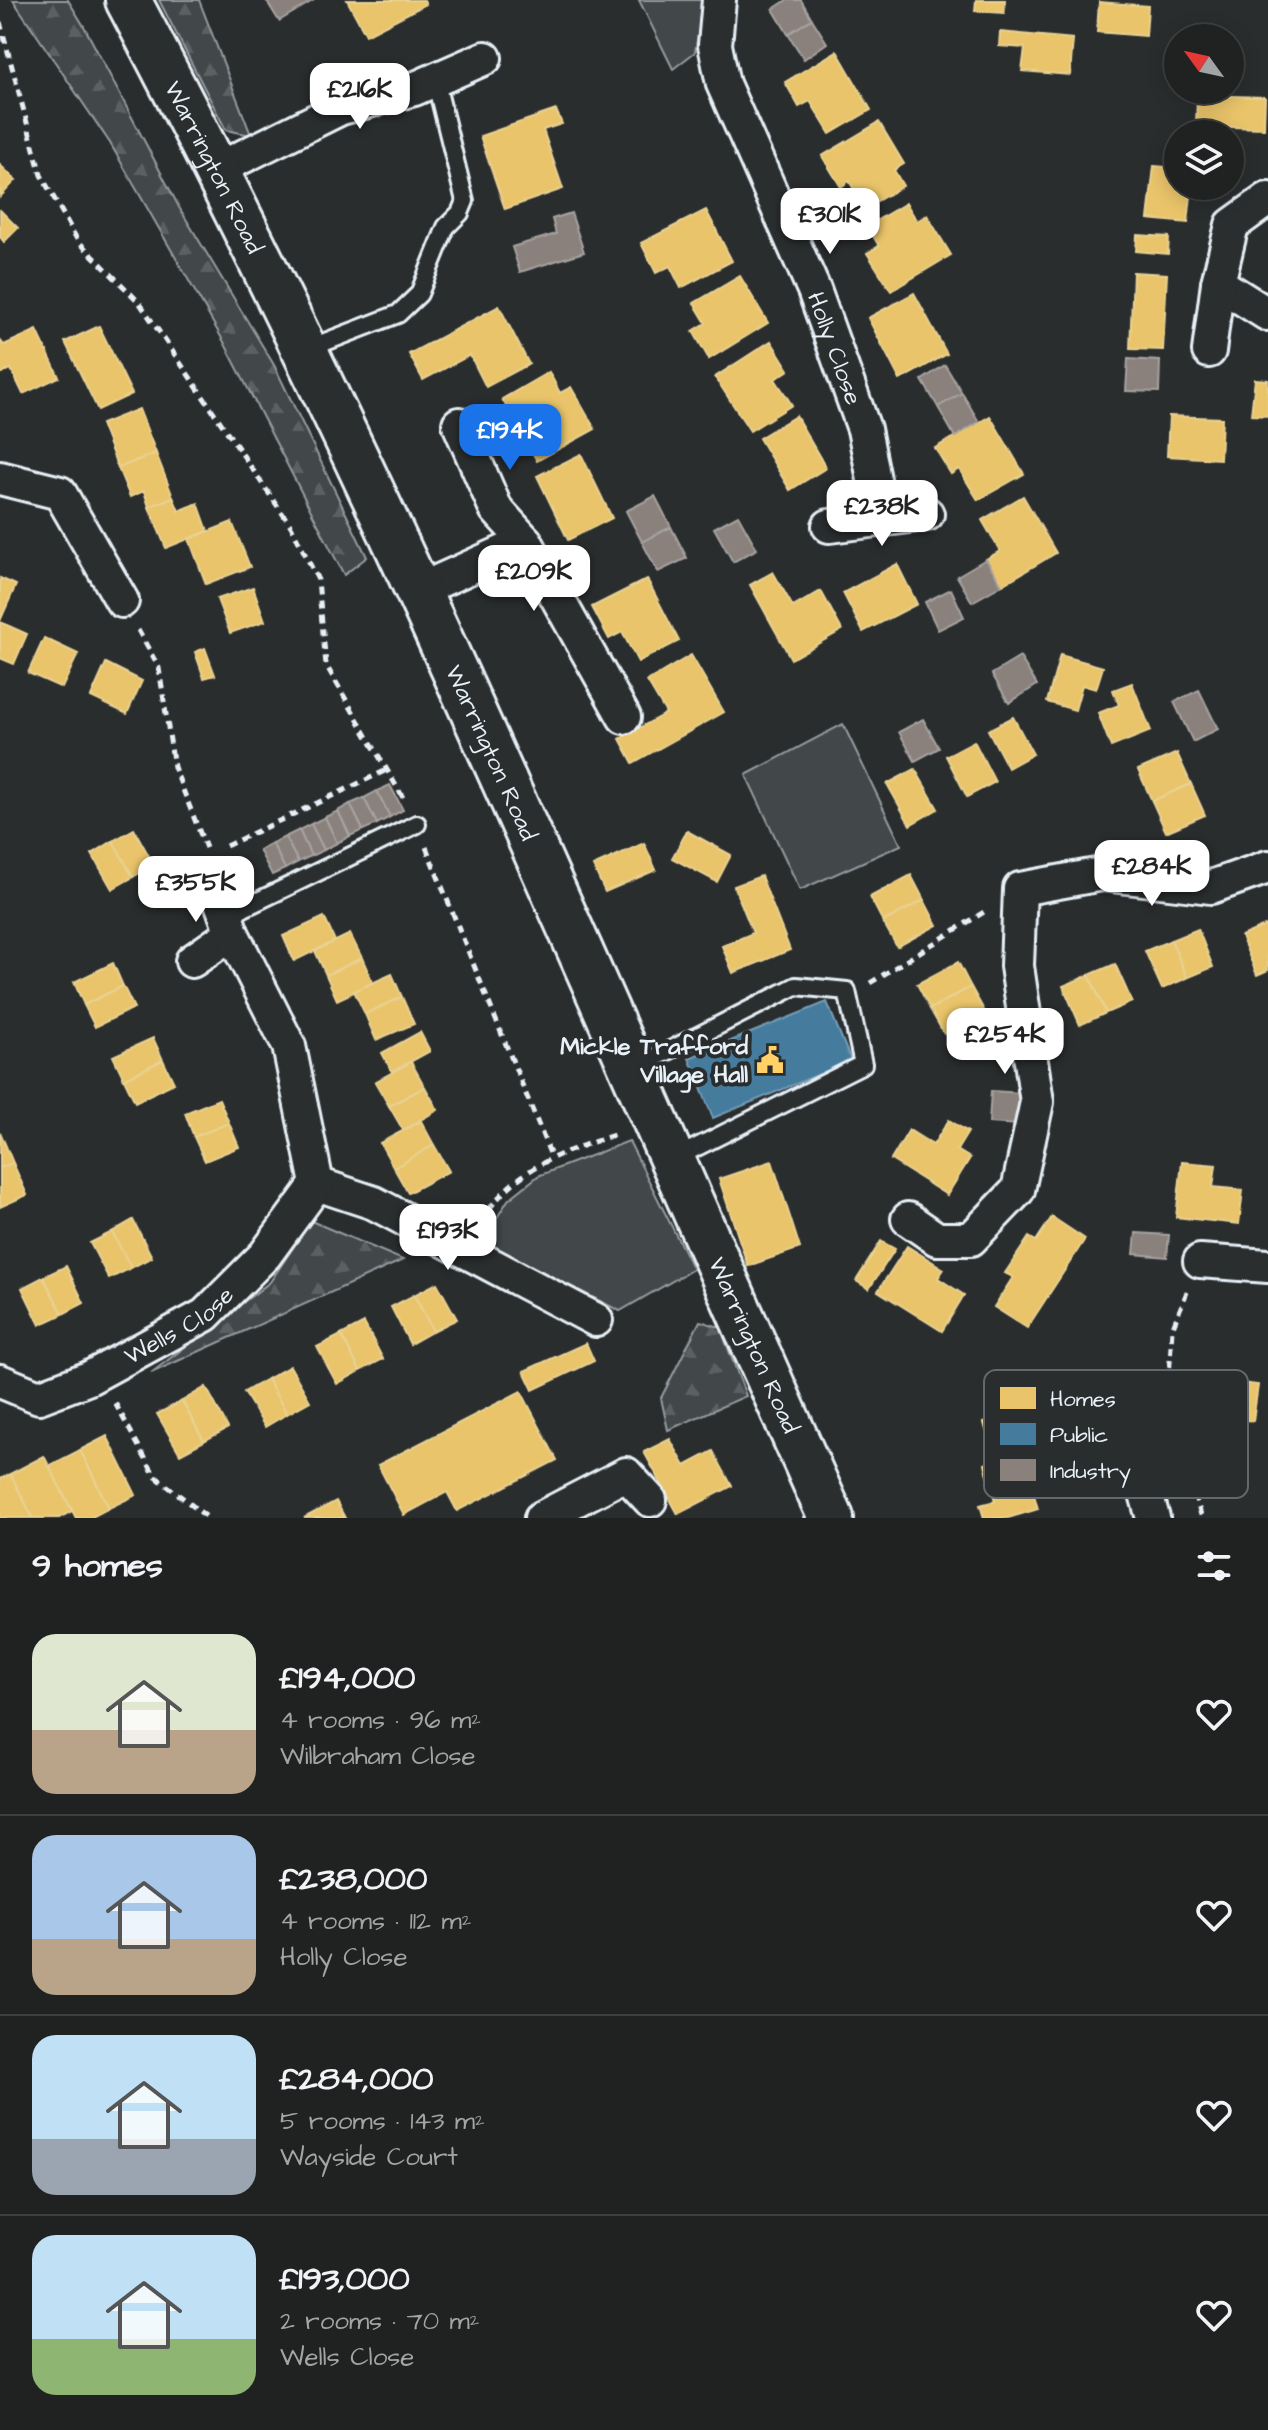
<!DOCTYPE html>
<html lang="en">
<head>
<meta charset="utf-8">
<style>
  body { margin:0; font-family:"Architects Daughter",sans-serif; background:#2d2f2f; color:#f1f3f6; height:100vh; display:flex; flex-direction:column; font-size:30px; white-space:nowrap }
  * { box-sizing:border-box; margin:0 }
  p { font-size:26px; color:#a2a4a5 }
  .icon { flex:none; width:44px; height:44px; fill:none; stroke:currentColor; stroke-width:2; stroke-linecap:round; stroke-linejoin:round }
  .map { position:relative; height:1518px; overflow:hidden }
  .side { display:flex; flex-direction:column; background:#202222; flex:1 }
  .side>* { flex:none }
  .needle { width:52px; rotate:303deg }
  .controls { position:absolute; left:1164px; top:24px; display:grid; gap:16px }
  .controls a { display:grid; place-items:center; width:80px; height:80px; border-radius:50%; background:#202222; box-shadow:0 4px 20px #0003,0 0 0 2px #3d3f40; font-size:40px }
  .price { position:absolute; translate:-50% -68px; padding:0 18px; border-radius:16px; background:#fff; color:#222; font-size:26px; line-height:52px; filter:drop-shadow(0 2px 4px #0008) }
  .price::after { content:''; position:absolute; left:50%; top:48px; width:24px; height:18px; margin-left:-12px; background:inherit; clip-path:polygon(0 0,100% 0,50% 100%) }
  .price.on { background:#1a73e8; color:#fff }
  ul { padding:0; list-style:none }
  li { display:flex; align-items:center; gap:24px; height:200px; padding:0 32px }
  li+li { border-top:2px solid #3d3f40 }
  li span { display:grid; place-items:center; flex:none; width:224px; height:160px; border-radius:24px; color:#555 }
  li>.icon { margin-inline-start:auto }
  span .icon { width:96px; height:96px; fill:#fffc; stroke-width:1 }
  li b { font-size:34px }
  h2 { display:flex; justify-content:space-between; align-items:center; height:96px; padding:0 32px; font-size:34px }
  .map>svg:first-child { display:block }
  .green { fill:#424648; stroke:#959ca0; stroke-width:2 }
  .forest { fill:url(#forest-firs); stroke:#959ca0; stroke-width:2 }
  .homes { fill:#e9c46a; stroke:#e9d295; stroke-width:2 }
  .public { fill:#457b9d; stroke:#769eb8; stroke-width:2 }
  .industry { fill:#8a817c; stroke:#a6a3a1; stroke-width:2 }
  .lines { fill:none; stroke-linecap:round; stroke-linejoin:round }
  .service-casing { stroke:#e8f1f8; stroke-width:22 }
  .minor-casing { stroke:#e8f1f8; stroke-width:38 }
  .primary-casing { stroke:#e8f1f8; stroke-width:50 }
  .path { stroke:#e8f1f8; stroke-width:5; stroke-dasharray:8 6; stroke-linecap:butt }
  .service { stroke:#2a2d2e; stroke-width:16 }
  .minor { stroke:#2a2d2e; stroke-width:32 }
  .primary { stroke:#2a2d2e; stroke-width:44 }
  .labels { text-anchor:middle; stroke-width:8; stroke-linejoin:round; paint-order:stroke }
  .street-label { font-size:24px; fill:#e8f1f8; stroke:#2a2d2e }
  .poi-label { font-size:24px; font-weight:bold; fill:#e8f1f8; stroke:#2a2d2e; text-anchor:end }
  .key { fill:#2a2d2e; stroke:#63686b; stroke-width:2 }
  .key-label { font-size:22px; fill:#e8f1f8 }
</style>
</head>
<body>
<div class="map">
<svg width="1268" height="1518" viewBox="0 0 1268 1518">
  <defs>
    <pattern id="forest-firs" width="22" height="20" patternUnits="userSpaceOnUse" patternTransform="scale(2)"><rect width="22" height="20" fill="#424648"/><path d="M5 1l3.5 6h-7zM16 11l3.5 6h-7z" fill="#5d6163"/></pattern>
  </defs>
  <rect width="100%" height="100%" fill="#2a2d2e"/>
  <filter id="ink" filterUnits="userSpaceOnUse"><feTurbulence type="fractalNoise" baseFrequency=".0125" numOctaves="2"/><feDisplacementMap in="SourceGraphic" scale="16" xChannelSelector="R" yChannelSelector="G"/><feConvolveMatrix kernelMatrix="1 2 1 2 8 2 1 2 1" color-interpolation-filters="sRGB"/></filter>
  <g filter="url(#ink)">
    <!-- green -->
    <g class="green">
      <polygon points="639,0 704,0 695,52 673,69"/>
      <polygon points="843,724 901,845 800,890 746,775"/>
      <polygon points="629,1141 693,1269 620,1311 482,1242 508,1200 538,1176"/>
    </g>
    <!-- forest -->
    <g class="forest">
      <polygon points="13,0 68,0 85,28 180,209 274,365 367,557 344,575 224,342 110,143"/>
      <polygon points="159,0 199,0 251,135 226,130"/>
      <polygon points="311,1221 403,1260 151,1373 270,1282"/>
      <polygon points="700,1321 720,1327 746,1396 668,1430 661,1398"/>
    </g>
    <!-- homes -->
    <g class="homes">
      <polygon points="347,0 424,0 426,4 366,35"/>
      <polygon points="976,0 1005,0 1004,13 975,11"/>
      <polygon points="1099,2 1148,6 1146,36 1097,32"/>
      <polygon points="1000,32 1073,39 1070,75 1022,71 1025,48 999,46"/>
      <polygon points="837,51 871,110 830,134 810,101 799,107 785,82"/>
      <polygon points="1197,95 1265,97 1264,128 1196,126"/>
      <polygon points="556,110 562,124 543,130 563,189 505,209 480,136"/>
      <polygon points="879,122 904,164 894,170 903,186 865,208 849,181 841,187 822,156"/>
      <polygon points="0,165 16,180 0,197"/>
      <polygon points="1154,166 1178,168 1178,186 1192,186 1188,223 1148,219"/>
      <polygon points="906,203 917,221 927,215 951,255 891,291 867,253 879,246 867,226"/>
      <polygon points="0,210 18,228 4,242 0,237"/>
      <polygon points="706,210 732,261 681,288 670,266 656,273 641,243"/>
      <polygon points="1137,235 1169,237 1168,254 1136,251"/>
      <polygon points="1133,272 1167,274 1163,350 1130,349"/>
      <polygon points="740,276 768,323 709,359 693,331 706,323 694,303"/>
      <polygon points="914,293 947,354 900,380 868,318"/>
      <polygon points="499,306 529,364 486,387 470,355 423,380 409,354"/>
      <polygon points="99,326 132,394 98,410 65,342"/>
      <polygon points="37,330 59,377 23,394 11,369 0,374 0,340 4,345"/>
      <polygon points="771,341 789,370 775,379 792,405 750,431 715,377"/>
      <polygon points="549,372 560,393 571,387 595,429 537,461 502,399"/>
      <polygon points="1255,379 1268,380 1268,416 1251,415"/>
      <polygon points="139,409 156,453 118,468 101,424"/>
      <polygon points="796,416 826,468 790,490 759,438"/>
      <polygon points="990,416 1024,474 978,500 959,469 951,474 935,448"/>
      <polygon points="1169,416 1222,418 1220,459 1167,456"/>
      <polygon points="156,453 173,497 149,507 144,491 130,497 118,468"/>
      <polygon points="581,454 612,518 568,540 537,476"/>
      <polygon points="1023,496 1056,553 1002,585 986,559 1000,551 982,520"/>
      <polygon points="173,497 179,511 198,503 208,531 166,548 149,507"/>
      <polygon points="232,522 250,567 206,584 189,539"/>
      <polygon points="897,564 917,604 863,632 843,593"/>
      <polygon points="773,572 793,607 821,591 842,630 791,659 750,585"/>
      <polygon points="0,578 16,585 0,621"/>
      <polygon points="647,579 679,641 638,662 622,632 609,639 592,607"/>
      <polygon points="253,587 265,621 230,633 217,599"/>
      <polygon points="0,622 27,634 14,664 0,658"/>
      <polygon points="44,638 78,654 62,688 28,673"/>
      <polygon points="205,648 215,675 204,678 195,652"/>
      <polygon points="691,655 724,712 633,763 620,739 666,713 647,681"/>
      <polygon points="1060,655 1103,667 1096,689 1082,685 1075,710 1047,702"/>
      <polygon points="106,663 142,681 127,714 91,697"/>
      <polygon points="1132,683 1151,731 1111,747 1098,713 1119,705 1113,690"/>
      <polygon points="1013,717 1033,754 1008,768 988,730"/>
      <polygon points="974,741 995,782 967,797 946,756"/>
      <polygon points="1177,753 1191,784 1152,801 1138,770"/>
      <polygon points="915,769 938,809 910,825 887,784"/>
      <polygon points="1191,784 1205,815 1166,832 1152,801"/>
      <polygon points="134,829 154,865 133,877 113,841"/>
      <polygon points="687,831 731,855 717,882 672,858"/>
      <polygon points="113,841 133,877 112,889 92,854"/>
      <polygon points="644,843 656,870 605,892 593,866"/>
      <polygon points="911,875 924,900 883,922 870,897"/>
      <polygon points="761,876 790,950 733,973 722,946 753,933 734,886"/>
      <polygon points="924,900 937,925 897,947 883,922"/>
      <polygon points="324,917 335,941 294,961 283,936"/>
      <polygon points="1267,925 1268,970 1257,975 1241,936"/>
      <polygon points="1198,929 1213,967 1187,978 1171,940"/>
      <polygon points="350,934 362,958 326,975 315,951"/>
      <polygon points="1171,940 1187,978 1162,989 1145,951"/>
      <polygon points="362,958 373,983 337,1000 326,975"/>
      <polygon points="958,962 971,987 930,1009 917,984"/>
      <polygon points="113,963 123,986 84,1005 74,982"/>
      <polygon points="1115,964 1132,1002 1106,1013 1089,975"/>
      <polygon points="392,974 402,997 365,1014 354,991"/>
      <polygon points="1089,975 1106,1013 1080,1025 1063,986"/>
      <polygon points="123,986 134,1008 95,1027 84,1005"/>
      <polygon points="971,987 985,1012 944,1034 930,1009"/>
      <polygon points="402,997 414,1024 376,1040 365,1014"/>
      <polygon points="420,1032 430,1051 392,1072 382,1053"/>
      <polygon points="153,1038 163,1060 124,1079 113,1056"/>
      <polygon points="163,1060 174,1083 135,1102 124,1079"/>
      <polygon points="411,1062 425,1087 389,1106 375,1082"/>
      <polygon points="425,1087 438,1110 403,1130 389,1106"/>
      <polygon points="219,1099 229,1123 194,1137 185,1113"/>
      <polygon points="949,1120 968,1132 957,1150 970,1158 947,1195 891,1160 909,1130 933,1145"/>
      <polygon points="421,1121 434,1145 394,1168 380,1143"/>
      <polygon points="229,1123 239,1147 205,1161 194,1137"/>
      <polygon points="0,1132 13,1163 0,1168"/>
      <polygon points="434,1145 449,1171 408,1193 394,1168"/>
      <polygon points="772,1161 800,1248 748,1266 719,1179"/>
      <polygon points="1182,1162 1216,1165 1213,1187 1243,1190 1239,1224 1176,1217"/>
      <polygon points="13,1163 27,1195 0,1207 0,1168"/>
      <polygon points="1052,1217 1085,1239 1027,1328 994,1307 1013,1277 1005,1273 1029,1237 1036,1241"/>
      <polygon points="133,1220 152,1257 131,1268 112,1232"/>
      <polygon points="112,1232 131,1268 109,1279 90,1243"/>
      <polygon points="881,1241 895,1249 869,1289 856,1281"/>
      <polygon points="907,1246 944,1269 938,1278 964,1295 942,1331 878,1291"/>
      <polygon points="66,1266 84,1303 63,1314 43,1277"/>
      <polygon points="43,1277 63,1314 40,1325 22,1288"/>
      <polygon points="437,1283 457,1319 433,1331 414,1295"/>
      <polygon points="414,1295 433,1331 410,1344 391,1307"/>
      <polygon points="364,1323 383,1359 360,1371 341,1335"/>
      <polygon points="341,1335 360,1371 337,1384 317,1347"/>
      <polygon points="586,1343 594,1361 533,1390 524,1371"/>
      <polygon points="290,1366 310,1401 287,1414 267,1379"/>
      <polygon points="1192,1377 1258,1385 1253,1421 1188,1413"/>
      <polygon points="267,1379 287,1414 265,1427 244,1392"/>
      <polygon points="206,1387 228,1428 204,1441 182,1401"/>
      <polygon points="521,1391 557,1460 457,1511 447,1492 404,1515 378,1465"/>
      <polygon points="182,1401 204,1441 180,1454 157,1414"/>
      <polygon points="1012,1415 1038,1509 1008,1518 984,1518 980,1505 995,1501 985,1464 995,1461 984,1423"/>
      <polygon points="107,1436 136,1495 109,1508 80,1450"/>
      <polygon points="670,1439 685,1466 713,1451 732,1486 678,1514 644,1452"/>
      <polygon points="80,1450 109,1508 90,1518 76,1518 49,1466"/>
      <polygon points="44,1456 72,1511 59,1518 33,1518 10,1474"/>
      <polygon points="10,1474 33,1518 0,1518 0,1479"/>
      <polygon points="336,1501 345,1518 304,1518"/>
    </g>
    <!-- public -->
    <polygon class="public" points="827,1002 851,1061 713,1118 689,1058"/>
    <!-- industry -->
    <g class="industry">
      <polygon points="266,0 314,0 279,21"/>
      <polygon points="787,0 801,0 812,19 788,34 773,9"/>
      <polygon points="812,19 827,43 804,59 788,34"/>
      <polygon points="571,213 584,252 520,272 512,247 556,234 552,219"/>
      <polygon points="1128,359 1160,361 1159,392 1126,391"/>
      <polygon points="945,365 962,393 938,407 922,380"/>
      <polygon points="962,393 979,422 955,437 938,407"/>
      <polygon points="655,496 671,527 642,542 626,511"/>
      <polygon points="738,515 757,549 733,562 714,528"/>
      <polygon points="671,527 687,558 658,572 642,542"/>
      <polygon points="986,559 1002,585 972,602 957,576"/>
      <polygon points="951,589 964,617 938,630 925,602"/>
      <polygon points="1020,657 1037,685 1009,703 992,674"/>
      <polygon points="1199,690 1218,729 1193,742 1174,702"/>
      <polygon points="923,719 939,748 915,761 899,732"/>
      <polygon points="390,785 403,810 390,817 377,791"/>
      <polygon points="377,791 390,817 377,824 364,798"/>
      <polygon points="364,798 377,824 363,830 350,804"/>
      <polygon points="350,804 363,830 350,836 338,811"/>
      <polygon points="338,811 350,836 337,843 325,817"/>
      <polygon points="325,817 337,843 324,850 311,824"/>
      <polygon points="311,824 324,850 311,856 299,830"/>
      <polygon points="299,830 311,856 298,862 285,837"/>
      <polygon points="285,837 298,862 285,869 272,843"/>
      <polygon points="272,843 285,869 272,875 259,850"/>
      <polygon points="991,1091 1022,1093 1020,1125 989,1123"/>
      <polygon points="1136,1233 1169,1235 1167,1257 1134,1254"/>
    </g>
    <g class="lines">
      <!-- service casing -->
      <g class="service-casing">
        <g id="service">
          <polyline points="307,349 398,314 419,294 446,227 460,213 465,201 435,79"/>
          <polyline points="227,916 417,824"/>
          <polyline points="633,1069 796,986 847,991 863,1064 673,1159"/>
        </g>
      </g>
      <!-- minor casing -->
      <g class="minor-casing">
        <g id="minor">
          <path id="s1" d="M719 0 715 45 723 84 814 290 864 429 882 520"/>
          <polyline points="218,169 341,108 414,89 485,58"/>
          <polyline points="1218,283 1267,314"/>
          <polyline points="1209,351 1218,283 1232,225 1268,199"/>
          <polyline points="459,424 496,509 526,542"/>
          <polyline points="0,478 60,493 122,601"/>
          <polyline points="829,526 927,514"/>
          <polyline points="417,591 526,542 624,717"/>
          <polyline points="192,961 232,933"/>
          <polyline points="317,1184 374,1203 596,1320"/>
          <polyline points="908,1219 937,1239 971,1239 1018,1190 1037,1102 1017,966 1020,889 1102,874 1211,887 1268,867"/>
          <polyline points="1200,1261 1268,1266"/>
          <path id="s2" d="M0 1381 39 1397 89 1378 205 1315 265 1255 317 1184 289 1046 232 933 213 880"/>
          <polyline points="1145,1490 1153,1518"/>
          <polyline points="541,1518 626,1474 650,1500"/>
        </g>
      </g>
      <!-- primary casing -->
      <g class="primary-casing">
        <g id="primary">
          <path id="s3" d="M128 0C389 493 603 1009 831 1518"/>
        </g>
      </g>
      <!-- path -->
      <g class="path">
        <polyline points="0,22 41,175 78,241 139,302 291,526 318,580 326,665 405,801"/>
        <polyline points="138,630 159,668 174,767 206,848"/>
        <polyline points="226,846 389,769"/>
        <polyline points="426,847 551,1156"/>
        <polyline points="870,983 984,912"/>
        <path d="M481 1221C515 1167 560 1153 617 1134"/>
        <polyline points="1187,1292 1172,1329 1167,1411 1202,1518"/>
        <polyline points="115,1403 155,1476 208,1518"/>
      </g>
      <!-- service -->
      <use href="#service" class="service"/>
      <!-- minor -->
      <use href="#minor" class="minor"/>
      <!-- primary -->
      <use href="#primary" class="primary"/>
    </g>
  </g>
  <!-- icons -->
  <defs>
    <g id="civic-bare" transform="scale(2.16)"><path d="M-.6-6.5H3V-4.5H.6V-3L4-1V1h2V6H-6V1h2V-1L-.6-3ZM-1.2 2.5V6h2.4V2.5Z" fill="#ffd166" stroke="#2a2d2e" stroke-width="2.5" paint-order="stroke"/></g>
  </defs>
  <g fill-rule="evenodd">
    <use href="#civic-bare" x="770" y="1060"/>
  </g>
  <g class="labels">
    <!-- street labels -->
    <g class="street-label">
      <text dy="8" stroke="none"><textPath href="#s3" startOffset="188">Warrington Road</textPath></text>
      <text dy="8" stroke="none"><textPath href="#s1" startOffset="372">Holly Close</textPath></text>
      <text dy="8" stroke="none"><textPath href="#s3" startOffset="836">Warrington Road</textPath></text>
      <text dy="8" stroke="none"><textPath href="#s2" startOffset="200">Wells Close</textPath></text>
      <text dy="8" stroke="none"><textPath href="#s3" startOffset="1484">Warrington Road</textPath></text>
    </g>
    <!-- poi labels -->
    <g class="poi-label">
      <text x="748" y="1054">Mickle Trafford<tspan x="748" dy="28">Village Hall</tspan></text>
    </g>
  </g>
  <!-- legend -->
  <rect x="984" y="1370" width="264" height="128" rx="12" class="key"/>
  <rect x="1000" y="1387" width="36" height="22" fill="#e9c46a"/>
  <rect x="1000" y="1423" width="36" height="22" fill="#457b9d"/>
  <rect x="1000" y="1459" width="36" height="22" fill="#8a817c"/>
  <g class="key-label">
    <text x="1050" y="1406">Homes</text>
    <text x="1050" y="1442">Public</text>
    <text x="1050" y="1478">Industry</text>
  </g>
</svg>
<div class="controls">
<a><svg class="needle" viewBox="-14 -14 28 28"><path d="M0-13l5 13h-10z" fill="#e53935"/><path d="M0 13l5-13h-10z" fill="#a2a4a5"/></svg></a>
<a><svg class="icon" aria-label="layers" viewBox="0 0 24 24"><path d="M12 4l9 5-9 5-9-5zM3 14l9 5 9-5"/></svg></a>
</div>
<b class="price" style="left:360px;top:131px">£216K</b>
<b class="price" style="left:830px;top:256px">£301K</b>
<b class="price on" style="left:510px;top:472px">£194K</b>
<b class="price" style="left:882px;top:548px">£238K</b>
<b class="price" style="left:534px;top:613px">£209K</b>
<b class="price" style="left:1152px;top:908px">£284K</b>
<b class="price" style="left:196px;top:924px">£355K</b>
<b class="price" style="left:1005px;top:1076px">£254K</b>
<b class="price" style="left:448px;top:1272px">£193K</b>
</div>
<section class="side">
<h2>9 homes<svg class="icon" aria-label="filters" viewBox="0 0 24 24"><path d="M4 7h16M4 17h16"/><circle cx="9" cy="7" r="2"/><circle cx="15" cy="17" r="2"/></svg></h2>
<ul>
<li><span style="background:linear-gradient(#dfe7d0 60%,#b9a48a 0)"><svg class="icon" aria-label="home" viewBox="0 0 24 24"><path d="M3 11l9-7 9 7M6 9v11h12V9"/></svg></span><div><b>£194,000</b><p>4 rooms · 96 m²</p><p>Wilbraham Close</p></div><svg class="icon" aria-label="heart" viewBox="0 0 24 24"><path d="M12 20l-8-8c-3-5 5-10 8-4 3-6 11-1 8 4z"/></svg></li>
<li><span style="background:linear-gradient(#a9c7e8 65%,#b9a48a 0)"><svg class="icon" aria-label="home" viewBox="0 0 24 24"><path d="M3 11l9-7 9 7M6 9v11h12V9"/></svg></span><div><b>£238,000</b><p>4 rooms · 112 m²</p><p>Holly Close</p></div><svg class="icon" aria-label="heart" viewBox="0 0 24 24"><path d="M12 20l-8-8c-3-5 5-10 8-4 3-6 11-1 8 4z"/></svg></li>
<li><span style="background:linear-gradient(#bfe0f5 65%,#9aa5b1 0)"><svg class="icon" aria-label="home" viewBox="0 0 24 24"><path d="M3 11l9-7 9 7M6 9v11h12V9"/></svg></span><div><b>£284,000</b><p>5 rooms · 143 m²</p><p>Wayside Court</p></div><svg class="icon" aria-label="heart" viewBox="0 0 24 24"><path d="M12 20l-8-8c-3-5 5-10 8-4 3-6 11-1 8 4z"/></svg></li>
<li><span style="background:linear-gradient(#bfe0f5 65%,#8fb573 0)"><svg class="icon" aria-label="home" viewBox="0 0 24 24"><path d="M3 11l9-7 9 7M6 9v11h12V9"/></svg></span><div><b>£193,000</b><p>2 rooms · 70 m²</p><p>Wells Close</p></div><svg class="icon" aria-label="heart" viewBox="0 0 24 24"><path d="M12 20l-8-8c-3-5 5-10 8-4 3-6 11-1 8 4z"/></svg></li>
</ul>
</section>
</body>
</html>
